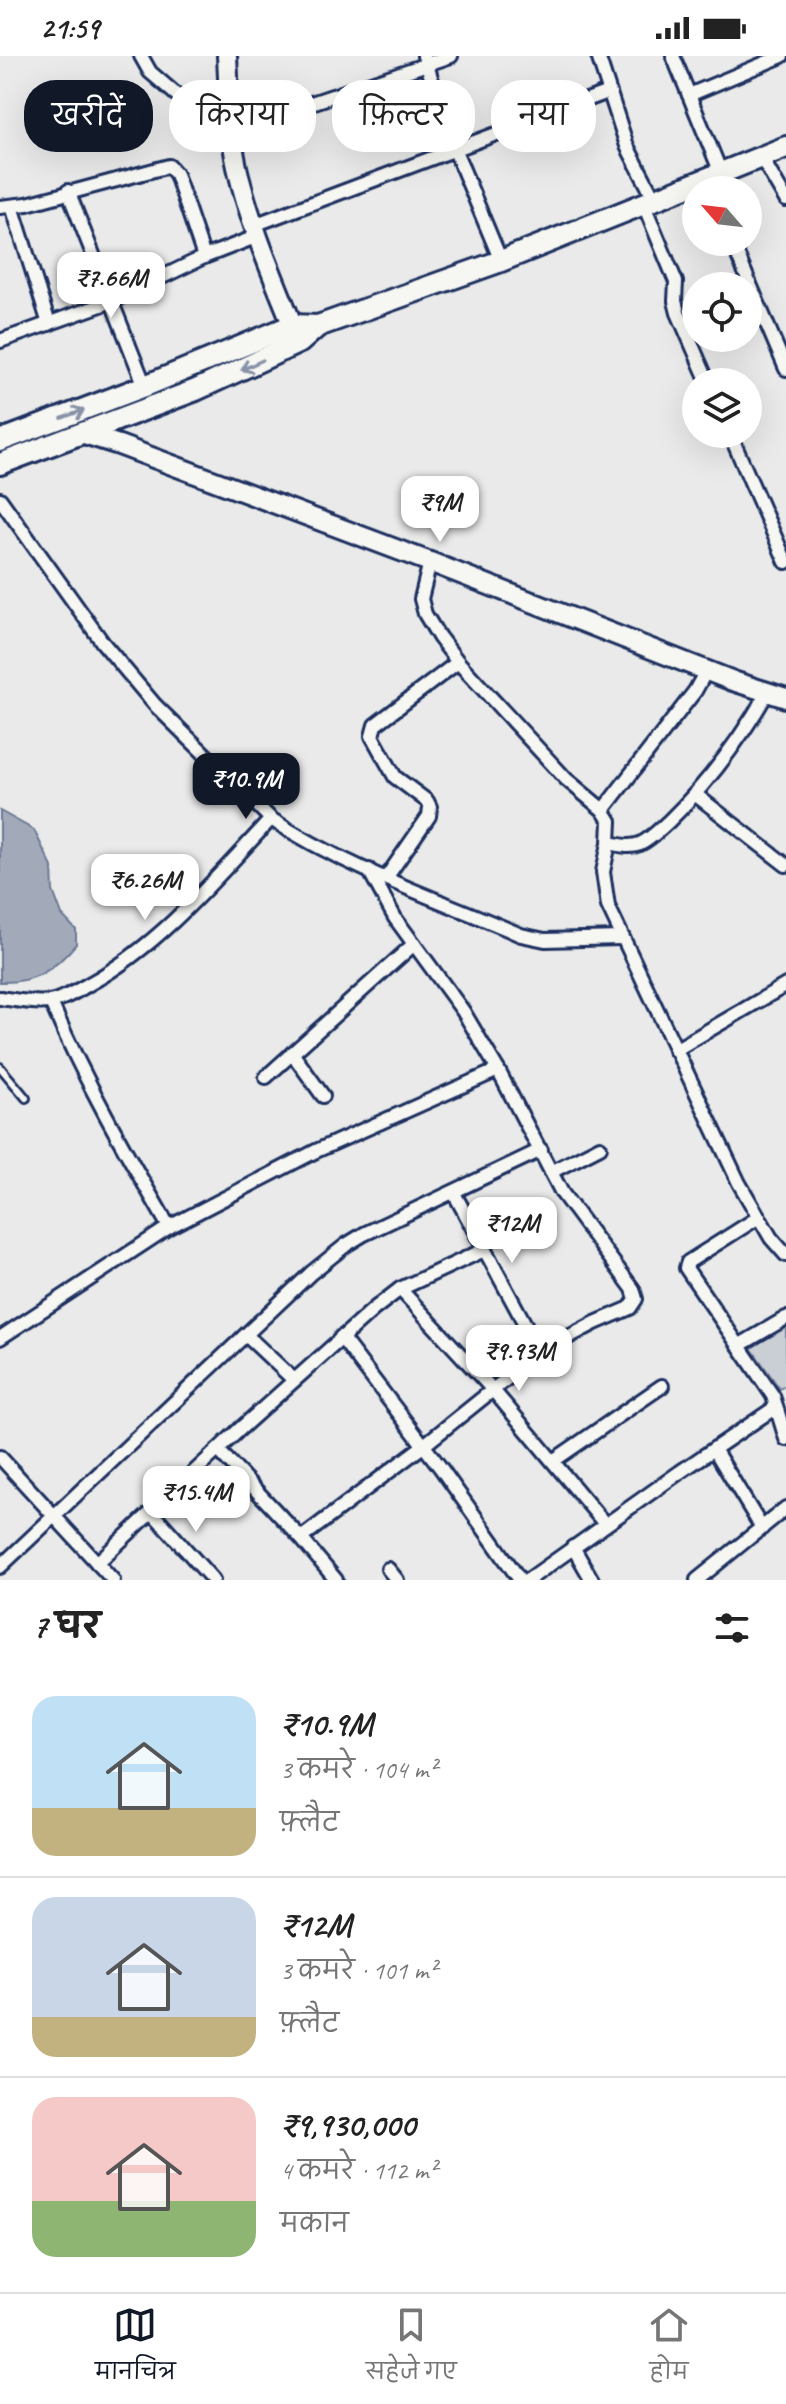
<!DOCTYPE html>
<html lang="hi">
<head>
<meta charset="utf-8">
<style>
  body { margin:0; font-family:Caveat,"Playpen Sans Deva",sans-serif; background:#f6f6f6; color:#222; height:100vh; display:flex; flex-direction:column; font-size:30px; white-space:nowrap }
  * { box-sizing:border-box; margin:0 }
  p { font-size:26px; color:#767676 }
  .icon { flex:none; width:44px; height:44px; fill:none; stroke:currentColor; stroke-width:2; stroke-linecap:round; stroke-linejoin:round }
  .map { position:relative; height:1524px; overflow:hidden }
  .sheet { display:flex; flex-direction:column; background:#fff; flex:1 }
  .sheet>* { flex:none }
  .banner { position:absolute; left:24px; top:24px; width:738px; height:72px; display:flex; gap:16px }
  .needle { width:52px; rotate:298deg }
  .buttons { position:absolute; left:682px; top:120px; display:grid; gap:16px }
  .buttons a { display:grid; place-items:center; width:80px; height:80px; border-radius:50%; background:#fff; box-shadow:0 8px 32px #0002; font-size:40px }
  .price { position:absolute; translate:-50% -68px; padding:0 18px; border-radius:16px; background:#fff; color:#222; font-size:26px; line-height:52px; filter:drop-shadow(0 2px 4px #0008) }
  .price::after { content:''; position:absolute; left:50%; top:48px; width:24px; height:18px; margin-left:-12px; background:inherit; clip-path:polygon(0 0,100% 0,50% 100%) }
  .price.current { background:#111827; color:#fff }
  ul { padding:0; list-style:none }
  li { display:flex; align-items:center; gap:24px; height:200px; padding:0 32px }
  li+li { border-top:2px solid #e0e0e0 }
  li span { display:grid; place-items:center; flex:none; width:224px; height:160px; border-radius:24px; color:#555 }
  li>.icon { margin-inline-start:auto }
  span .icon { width:96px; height:96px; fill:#fffc; stroke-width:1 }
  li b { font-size:34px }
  h2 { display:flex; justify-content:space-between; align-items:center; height:96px; padding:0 32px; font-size:34px }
  .pill { padding:0 28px; border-radius:32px; background:#fff; box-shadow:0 8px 32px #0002; font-size:28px; line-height:72px }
  .pill.current { background:#111827; color:#fff }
  .status { display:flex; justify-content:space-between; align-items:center; height:56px; padding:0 40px; background:#fff; direction:ltr }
  .status svg { height:22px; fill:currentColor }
  .tab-bar { display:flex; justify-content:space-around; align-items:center; height:112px; border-top:2px solid #e0e0e0; background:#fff; font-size:22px; color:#767676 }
  .tab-bar a { display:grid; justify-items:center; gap:4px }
  .tab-bar .current { color:#111827 }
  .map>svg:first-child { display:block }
  .green { fill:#caced5; stroke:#727e9a; stroke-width:2 }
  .water { fill:#a2aaba; stroke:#6c7995; stroke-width:2 }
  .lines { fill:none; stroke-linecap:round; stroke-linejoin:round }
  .lane-casing { stroke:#1b2f5e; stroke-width:12 }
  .street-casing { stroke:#1b2f5e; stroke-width:18 }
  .secondary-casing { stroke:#1b2f5e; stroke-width:24 }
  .primary-casing { stroke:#1b2f5e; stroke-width:26 }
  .lane { stroke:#f6f6f2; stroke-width:6 }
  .street { stroke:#f6f6f2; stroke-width:12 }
  .secondary { stroke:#f6f6f2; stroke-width:18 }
  .primary { stroke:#f6f6f2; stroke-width:20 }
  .oneway { stroke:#8892a8 }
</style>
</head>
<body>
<div class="status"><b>21:59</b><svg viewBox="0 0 49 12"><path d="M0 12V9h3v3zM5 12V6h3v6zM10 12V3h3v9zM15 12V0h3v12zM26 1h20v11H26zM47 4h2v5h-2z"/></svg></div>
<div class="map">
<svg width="786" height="1524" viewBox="0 0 786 1524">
  <rect width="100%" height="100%" fill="#e9eae9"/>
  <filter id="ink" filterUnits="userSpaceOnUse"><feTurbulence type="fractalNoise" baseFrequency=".0125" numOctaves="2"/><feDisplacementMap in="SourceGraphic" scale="16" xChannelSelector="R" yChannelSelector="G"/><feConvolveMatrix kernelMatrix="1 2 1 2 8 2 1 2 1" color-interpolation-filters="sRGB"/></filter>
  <g filter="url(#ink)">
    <!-- green -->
    <polygon class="green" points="786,1267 786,1329 780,1333 751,1292"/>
    <!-- water -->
    <path class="water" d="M0 755 34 774 52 811 53 835 62 859 76 874V888C54 914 35 927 0 926Z"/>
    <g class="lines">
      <!-- lane casing -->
      <g class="lane-casing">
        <polyline id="lane" points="0,1011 26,1042"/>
      </g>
      <!-- street casing -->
      <g class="street-casing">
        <g id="street">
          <polyline points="141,0 150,16 186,47 231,69 267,62 451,0"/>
          <polyline points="424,0 454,92 501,205"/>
          <polyline points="598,0 627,90 655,144"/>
          <polyline points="673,0 721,117"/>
          <polyline points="689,39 782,0"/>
          <polyline points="761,101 786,144"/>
          <polyline points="68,135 145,330"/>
          <polyline points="644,149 676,226 675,245 678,257 708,326"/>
          <polyline points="12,150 49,268"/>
          <polyline points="0,151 27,148 169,110 176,118 204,201 258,180"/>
          <polyline points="254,169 608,36"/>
          <polyline points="732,186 786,313"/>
          <polyline points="0,285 112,245 204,201"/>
          <polyline points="730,378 786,506"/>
          <path d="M0 443 103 587 155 649 271 763C348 813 438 843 521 879L545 884 621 882"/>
          <polyline points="430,506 421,543 425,558 439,581 458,606 566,723 603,754 610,765 609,787 603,816 608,850 739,1127 771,1182 786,1199"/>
          <polyline points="696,739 786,809"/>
          <polyline points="603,754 695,635 706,615"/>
          <path d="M609 787C620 789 629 792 640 788 651 783 660 773 669 765 708 727 740 684 767 637"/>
          <polyline points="386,822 429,760 430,751 427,745 395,721 372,680 375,669 458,606"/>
          <path d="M0 942C16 944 33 948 49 946 62 944 77 935 89 928 161 888 215 823 271 763"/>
          <path d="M51 946C84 1024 126 1097 169 1171"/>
          <polyline points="675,994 786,929"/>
          <polyline points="292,997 323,1040"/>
          <polyline points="266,1021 414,888"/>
          <polyline points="551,1116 600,1091"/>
          <polyline points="454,1137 540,1296"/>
          <polyline points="759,1161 688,1206 686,1212 773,1340 786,1383"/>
          <polyline points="400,1233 493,1334 605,1468"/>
          <polyline points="246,1279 294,1324"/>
          <polyline points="341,1281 440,1411 520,1524"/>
          <polyline points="0,1282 169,1171 316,1095 498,1014"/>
          <polyline points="740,1289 786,1262"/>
          <polyline points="714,1393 762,1472"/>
          <polyline points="218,1394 301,1482 336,1524"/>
          <polyline points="0,1401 113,1524"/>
          <polyline points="553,1405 662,1330"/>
          <polyline points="152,1456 213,1524"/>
          <polyline points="301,1482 423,1390 540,1296 595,1267 630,1252 636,1243 633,1233 562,1137 498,1014 463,955 395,862 369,814"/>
          <polyline points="573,1491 592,1524"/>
          <polyline points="97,1507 240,1373 374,1253 400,1233 484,1194"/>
          <polyline points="0,1511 311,1217 346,1189 364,1178 541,1094"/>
          <polyline points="388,1513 397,1524"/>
          <polyline points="528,1524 680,1416 776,1351"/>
          <polyline points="697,1524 786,1452"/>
        </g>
      </g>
      <!-- secondary casing -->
      <g class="secondary-casing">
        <g id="secondary">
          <path d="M227 0C229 37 229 75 237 111 250 169 275 225 297 280"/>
          <polyline points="81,377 119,389 430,506 733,625 786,642"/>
        </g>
      </g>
      <!-- primary casing -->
      <g class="primary-casing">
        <g id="primary">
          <polyline points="0,385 145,330 293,269 318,270 501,205 786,91"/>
          <polyline points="0,408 196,334 300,286 318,270"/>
        </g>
      </g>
      <!-- lane -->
      <use href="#lane" class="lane"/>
      <!-- street -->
      <use href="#street" class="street"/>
      <!-- secondary -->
      <use href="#secondary" class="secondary"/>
      <!-- primary -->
      <use href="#primary" class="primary"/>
    </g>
    <!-- one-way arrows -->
    <defs><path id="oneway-shaft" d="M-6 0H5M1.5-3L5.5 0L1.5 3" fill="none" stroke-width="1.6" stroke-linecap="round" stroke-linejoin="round" transform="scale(2)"/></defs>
    <g class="oneway">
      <use href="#oneway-shaft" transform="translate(252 309) rotate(155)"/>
      <use href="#oneway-shaft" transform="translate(73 358) rotate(-21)"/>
    </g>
  </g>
</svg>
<div class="buttons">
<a><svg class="needle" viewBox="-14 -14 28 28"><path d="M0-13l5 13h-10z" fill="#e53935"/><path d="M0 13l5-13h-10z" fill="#767676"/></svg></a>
<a><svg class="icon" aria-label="locate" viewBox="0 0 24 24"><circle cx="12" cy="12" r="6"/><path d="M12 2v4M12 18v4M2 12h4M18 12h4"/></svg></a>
<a><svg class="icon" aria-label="layers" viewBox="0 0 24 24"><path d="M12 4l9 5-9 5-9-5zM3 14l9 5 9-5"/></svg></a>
</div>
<b class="price" style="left:111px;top:264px">₹7.66M</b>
<b class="price" style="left:440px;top:488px">₹9M</b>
<b class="price current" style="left:246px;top:765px">₹10.9M</b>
<b class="price" style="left:145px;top:866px">₹6.26M</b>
<b class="price" style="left:512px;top:1209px">₹12M</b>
<b class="price" style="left:519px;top:1337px">₹9.93M</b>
<b class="price" style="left:196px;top:1478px">₹15.4M</b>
<div class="banner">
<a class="pill current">खरीदें</a>
<a class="pill">किराया</a>
<a class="pill">फ़िल्टर</a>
<a class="pill">नया</a>
</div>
</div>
<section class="sheet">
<h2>7 घर<svg class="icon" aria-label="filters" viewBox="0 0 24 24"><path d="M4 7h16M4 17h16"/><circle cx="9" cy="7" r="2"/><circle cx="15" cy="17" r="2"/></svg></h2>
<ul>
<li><span style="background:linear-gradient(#bfe0f5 70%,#c2b280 0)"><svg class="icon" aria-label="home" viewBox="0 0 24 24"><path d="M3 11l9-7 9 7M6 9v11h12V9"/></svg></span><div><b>₹10.9M</b><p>3 कमरे · 104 m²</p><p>फ़्लैट</p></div></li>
<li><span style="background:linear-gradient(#c9d6e8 75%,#c2b280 0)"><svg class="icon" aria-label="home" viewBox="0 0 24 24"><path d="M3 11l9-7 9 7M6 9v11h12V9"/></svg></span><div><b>₹12M</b><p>3 कमरे · 101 m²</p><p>फ़्लैट</p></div></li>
<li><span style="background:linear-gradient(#f6c9c9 65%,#8fb573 0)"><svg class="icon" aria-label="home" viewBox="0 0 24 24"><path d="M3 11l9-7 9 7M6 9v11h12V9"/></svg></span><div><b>₹9,930,000</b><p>4 कमरे · 112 m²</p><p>मकान</p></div></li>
</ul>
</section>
<nav class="tab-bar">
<a class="current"><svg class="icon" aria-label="map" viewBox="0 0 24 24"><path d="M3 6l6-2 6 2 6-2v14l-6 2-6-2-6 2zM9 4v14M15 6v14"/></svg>मानचित्र</a>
<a><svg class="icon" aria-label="saved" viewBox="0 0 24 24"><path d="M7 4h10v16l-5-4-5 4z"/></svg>सहेजे गए</a>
<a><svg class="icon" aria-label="home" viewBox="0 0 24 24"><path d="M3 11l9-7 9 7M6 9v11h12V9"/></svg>होम</a>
</nav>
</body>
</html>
